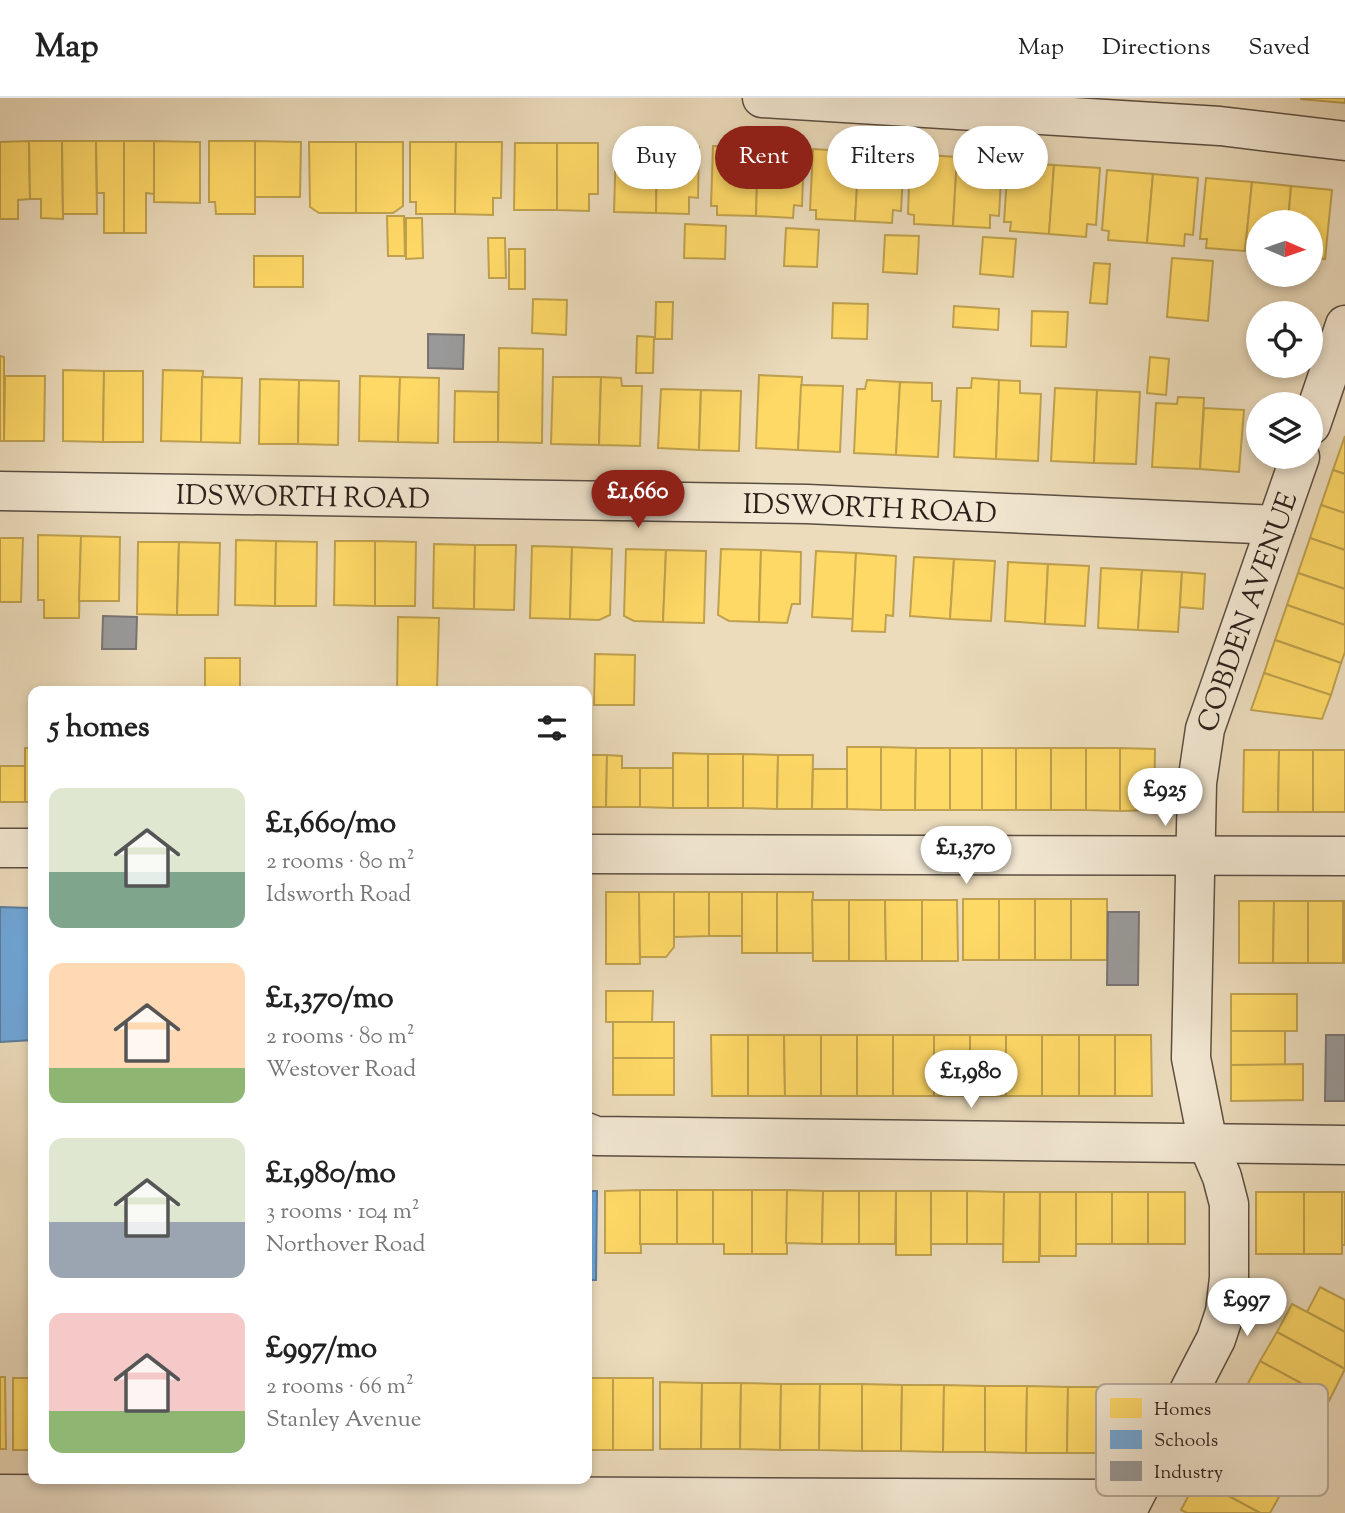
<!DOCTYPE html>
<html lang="en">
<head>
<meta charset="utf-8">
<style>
  body { margin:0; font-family:"Sorts Mill Goudy",serif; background:#f6f6f6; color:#222; height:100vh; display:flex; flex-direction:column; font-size:26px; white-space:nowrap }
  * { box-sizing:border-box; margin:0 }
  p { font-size:23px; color:#767676 }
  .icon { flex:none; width:38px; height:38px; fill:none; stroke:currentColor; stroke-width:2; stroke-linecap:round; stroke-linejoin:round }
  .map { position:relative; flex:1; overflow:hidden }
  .drawer { position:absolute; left:28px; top:588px; width:564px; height:798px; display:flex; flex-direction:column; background:#fff; border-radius:14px; box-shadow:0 4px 10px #0003 }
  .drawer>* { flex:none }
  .top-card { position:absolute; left:612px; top:28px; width:626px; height:63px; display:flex; gap:14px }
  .needle { width:46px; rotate:92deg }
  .buttons { position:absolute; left:1246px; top:112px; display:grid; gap:14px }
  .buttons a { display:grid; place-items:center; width:77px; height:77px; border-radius:50%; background:#fff; box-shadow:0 4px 10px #0003; font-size:35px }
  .price { position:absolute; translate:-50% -60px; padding:0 16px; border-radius:24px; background:#fff; color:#222; font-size:23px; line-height:46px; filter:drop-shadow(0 2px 4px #0008) }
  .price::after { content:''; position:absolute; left:50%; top:42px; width:21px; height:16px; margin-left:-10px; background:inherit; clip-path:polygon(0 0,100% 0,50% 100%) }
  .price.selected { background:#8f2418; color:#fff }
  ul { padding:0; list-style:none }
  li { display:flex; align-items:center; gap:21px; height:175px; padding:0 21px }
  li span { display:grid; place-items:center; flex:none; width:196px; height:140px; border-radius:14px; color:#555 }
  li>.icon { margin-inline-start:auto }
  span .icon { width:84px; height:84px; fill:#fffc; stroke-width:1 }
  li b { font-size:30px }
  h2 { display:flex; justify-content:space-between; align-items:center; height:84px; padding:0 21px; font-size:30px }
  .tag { padding:0 24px; border-radius:32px; background:#fff; box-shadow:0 4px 10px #0003; font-size:24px; line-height:63px }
  .tag.selected { background:#8f2418; color:#fff }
  header { display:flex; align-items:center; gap:42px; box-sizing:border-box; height:98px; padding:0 35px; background:#fff; border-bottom:2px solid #e0e0e0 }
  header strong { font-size:33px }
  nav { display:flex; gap:38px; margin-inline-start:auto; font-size:24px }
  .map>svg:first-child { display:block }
  .homes { fill:#ffd966; stroke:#bfa14f; stroke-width:2 }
  .schools { fill:#6fa8dc; stroke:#5b7fa2; stroke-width:2 }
  .industry { fill:#999; stroke:#787473; stroke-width:2 }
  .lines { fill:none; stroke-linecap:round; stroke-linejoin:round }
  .minor-casing { stroke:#5b4e42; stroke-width:41 }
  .minor { stroke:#f3e8d3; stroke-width:38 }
  .labels { text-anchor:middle; stroke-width:7; stroke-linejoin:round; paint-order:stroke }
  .street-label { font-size:28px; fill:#2b1f1a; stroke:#f3e8d3 }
  .key { fill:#f3e8d3; stroke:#b7ac9c; stroke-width:2 }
  .key-label { font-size:19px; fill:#2b1f1a }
</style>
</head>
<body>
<header>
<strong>Map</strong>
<nav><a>Map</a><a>Directions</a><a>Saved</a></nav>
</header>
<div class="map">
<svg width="1345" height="1415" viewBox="0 0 1345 1415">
  <rect width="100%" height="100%" fill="#ecdcbc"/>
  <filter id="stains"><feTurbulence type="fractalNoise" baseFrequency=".00286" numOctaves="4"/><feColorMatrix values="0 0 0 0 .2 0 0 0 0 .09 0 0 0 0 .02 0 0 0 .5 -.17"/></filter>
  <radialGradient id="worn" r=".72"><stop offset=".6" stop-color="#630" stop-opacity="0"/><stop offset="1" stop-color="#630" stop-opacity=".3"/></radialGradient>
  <!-- homes -->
  <g class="homes">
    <polygon points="1345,0 1345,5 1301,1 1301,0"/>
    <polygon points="29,43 30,101 18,102 18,121 0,121 0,44"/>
    <polygon points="29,43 62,43 63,121 41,120 41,101 30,101"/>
    <polygon points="62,43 96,43 97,116 63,116"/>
    <polygon points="96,43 124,43 124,135 104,135 104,95 97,95"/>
    <polygon points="124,43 154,43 154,96 146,95 146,135 124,135"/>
    <polygon points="154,43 200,44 200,105 154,104"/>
    <polygon points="209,43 255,43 255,116 216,116 215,104 209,104"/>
    <polygon points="255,43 301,44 300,99 255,99"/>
    <polygon points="309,44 356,44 356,115 319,115 310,109"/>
    <polygon points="356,44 403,44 403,108 393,115 356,115"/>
    <polygon points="410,44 456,44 455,116 416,116 416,104 410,104"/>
    <polygon points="456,44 502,44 501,100 493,100 493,117 455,116"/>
    <polygon points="515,45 557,45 557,112 514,112"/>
    <polygon points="557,45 598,45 598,96 589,96 589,113 557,112"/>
    <polygon points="616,47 657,48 656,115 614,114"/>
    <polygon points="657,48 699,49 698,100 689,99 689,116 656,115"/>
    <polygon points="713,48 758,49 756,118 717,117 717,108 711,108"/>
    <polygon points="758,49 804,51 802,108 794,107 793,120 756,118"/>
    <polygon points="813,51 859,54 855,123 816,121 816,112 810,112"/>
    <polygon points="859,54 904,56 901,113 893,112 892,125 855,123"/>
    <polygon points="910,56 957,59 953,128 914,126 914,117 908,116"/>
    <polygon points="957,59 1002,61 999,118 990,117 990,130 953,128"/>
    <polygon points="1008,64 1054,67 1049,136 1010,133 1011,124 1004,124"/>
    <polygon points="1054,67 1100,70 1096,127 1087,126 1086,139 1049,136"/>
    <polygon points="1107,72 1153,76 1147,145 1108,142 1109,133 1102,132"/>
    <polygon points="1153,76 1198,80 1193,137 1185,136 1184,148 1147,145"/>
    <polygon points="1206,80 1252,84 1245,153 1206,150 1207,141 1200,141"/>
    <polygon points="1252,84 1291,88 1288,124 1258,124 1258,154 1245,153"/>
    <polygon points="1291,88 1332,92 1325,161 1311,159 1311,124 1288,124"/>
    <polygon points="387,118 404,118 405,158 388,158"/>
    <polygon points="406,120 422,120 423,160 406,161"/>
    <polygon points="685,126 726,128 725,161 684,160"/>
    <polygon points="786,130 819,132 817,169 784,168"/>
    <polygon points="885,137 919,138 917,176 883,174"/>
    <polygon points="983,139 1016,141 1013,179 980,176"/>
    <polygon points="488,140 505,140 506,180 489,180"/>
    <rect x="509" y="151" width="16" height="40"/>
    <rect x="254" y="158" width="49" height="31"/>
    <polygon points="1172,160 1213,163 1208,223 1167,219"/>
    <polygon points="1094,165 1110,166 1107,206 1090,205"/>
    <polygon points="533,201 567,202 566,237 532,235"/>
    <polygon points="656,204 673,204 672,241 655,241"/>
    <polygon points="833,205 868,206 867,241 832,240"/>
    <polygon points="954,208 999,211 998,232 953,229"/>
    <polygon points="1032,213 1068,214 1066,249 1031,248"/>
    <polygon points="637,238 654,239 653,275 636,275"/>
    <polygon points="499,250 543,251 542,345 498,344"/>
    <polygon points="0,258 4,259 4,343 0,343"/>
    <polygon points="1150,259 1169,261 1166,297 1147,295"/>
    <polygon points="63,272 104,273 103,344 63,343"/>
    <polygon points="163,272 203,273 201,344 161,343"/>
    <polygon points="104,273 143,273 143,344 103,344"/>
    <polygon points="759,277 802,279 798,352 756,350"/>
    <polygon points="5,278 45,278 44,343 4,343"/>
    <polygon points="360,278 400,279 398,344 359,343"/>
    <polygon points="202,279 242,280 240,345 201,344"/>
    <polygon points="400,279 439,280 438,345 398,344"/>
    <polygon points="553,279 601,279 599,347 551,346"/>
    <polygon points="601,279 621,280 622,288 642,288 640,348 599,347"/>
    <polygon points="972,280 999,282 996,361 954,359 957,290 971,290"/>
    <polygon points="260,281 299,282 298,346 259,346"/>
    <polygon points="299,282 339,283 338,347 298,346"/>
    <polygon points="867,282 900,284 896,357 854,355 857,291 865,291"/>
    <polygon points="999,282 1020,283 1020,295 1041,296 1038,363 996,361"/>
    <polygon points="900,284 932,285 932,303 941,303 938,359 896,357"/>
    <polygon points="801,287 843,288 840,354 798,352"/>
    <polygon points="1055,290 1097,292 1094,365 1051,363"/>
    <polygon points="661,291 701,292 699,352 658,350"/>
    <polygon points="701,292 741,293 739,353 699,352"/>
    <polygon points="1097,292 1140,294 1136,366 1094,365"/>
    <polygon points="455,293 498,294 498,344 454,344"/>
    <polygon points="1178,299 1204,300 1200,371 1152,369 1156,305 1177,306"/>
    <polygon points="1204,310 1244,312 1239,374 1200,371"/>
    <polygon points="1345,338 1345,376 1333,372"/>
    <polygon points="1333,372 1345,376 1345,415 1321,407"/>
    <polygon points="1321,407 1345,415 1345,452 1310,440"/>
    <polygon points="38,437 81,438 79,520 44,520 44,502 38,502"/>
    <polygon points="81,438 120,439 119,503 79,503"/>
    <polygon points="0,440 23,440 21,504 0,504"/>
    <polygon points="1310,440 1345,452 1345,491 1298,475"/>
    <polygon points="236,442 276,443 275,508 235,507"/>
    <polygon points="276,443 317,444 316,508 275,508"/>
    <polygon points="335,443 375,443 375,508 334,507"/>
    <polygon points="375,443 416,444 415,508 375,508"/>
    <polygon points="138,444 179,444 177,517 137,516"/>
    <polygon points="179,444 220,445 218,517 177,517"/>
    <polygon points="434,446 475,447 474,511 433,510"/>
    <polygon points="475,447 516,447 514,512 474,511"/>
    <polygon points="532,448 572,449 570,521 530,520"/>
    <polygon points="572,449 612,451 610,517 599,522 570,521"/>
    <polygon points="626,451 666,452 663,524 634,523 624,518"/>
    <polygon points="721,451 761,452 759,524 729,523 718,517"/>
    <polygon points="666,452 706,453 704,525 663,524"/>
    <polygon points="761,452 801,454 800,506 792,506 787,525 759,524"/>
    <polygon points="816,453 856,455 853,521 812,519"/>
    <polygon points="856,455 896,458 893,518 886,517 885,534 852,533"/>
    <polygon points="914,459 954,461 950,521 910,518"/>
    <polygon points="954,461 995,463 991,523 950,521"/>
    <polygon points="1008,464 1048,466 1045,526 1005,523"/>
    <polygon points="1048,466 1089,468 1085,528 1045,526"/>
    <polygon points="1101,470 1142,472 1138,532 1098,530"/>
    <polygon points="1142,472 1182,474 1178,534 1138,532"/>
    <polygon points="1182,474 1205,476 1203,511 1180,509"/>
    <polygon points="1298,475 1345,491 1345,527 1287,507"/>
    <polygon points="1287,507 1345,527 1345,554 1341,565 1275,542"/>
    <polygon points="398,519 439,520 437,593 397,593"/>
    <polygon points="1275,542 1341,565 1331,597 1264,575"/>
    <polygon points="595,556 635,557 634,607 594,607"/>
    <rect x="205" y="560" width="35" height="31"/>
    <polygon points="1264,575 1331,597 1322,621 1251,612"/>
    <polygon points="847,649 881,649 881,712 847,711"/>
    <polygon points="881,649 916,650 915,712 881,712"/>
    <rect x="25" y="650" width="8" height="54"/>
    <polygon points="916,650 950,650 950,712 915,712"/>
    <rect x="950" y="650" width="32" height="62"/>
    <rect x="982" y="650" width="34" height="62"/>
    <rect x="1016" y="650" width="35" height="62"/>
    <rect x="1051" y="650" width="35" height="62"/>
    <polygon points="1086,650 1120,650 1120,713 1086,712"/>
    <polygon points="1120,650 1155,651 1154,712 1120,713"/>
    <polygon points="1244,652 1279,652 1278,714 1243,714"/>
    <polygon points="1279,652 1313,652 1313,714 1278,714"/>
    <rect x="1313" y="652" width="32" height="62"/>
    <polygon points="673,655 708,656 708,710 673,710"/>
    <rect x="708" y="656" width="35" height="54"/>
    <polygon points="743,656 778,657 777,711 743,710"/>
    <polygon points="586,657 607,657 606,709 586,709"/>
    <polygon points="607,657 622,658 622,670 640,670 640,709 606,709"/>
    <polygon points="778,657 813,657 812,711 777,711"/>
    <rect x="0" y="668" width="25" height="36"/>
    <polygon points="640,670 673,670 673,710 640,709"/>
    <polygon points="813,671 847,671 847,711 812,711"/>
    <polygon points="606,794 639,794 640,866 606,866"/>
    <polygon points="639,794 674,794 674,849 666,859 640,859"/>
    <polygon points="674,794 709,794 709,838 674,839"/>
    <rect x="709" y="794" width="33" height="44"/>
    <rect x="742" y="794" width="35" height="61"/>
    <rect x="777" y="794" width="36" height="61"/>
    <rect x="963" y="801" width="36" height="61"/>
    <rect x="999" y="801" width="36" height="61"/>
    <rect x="1035" y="801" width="36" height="61"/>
    <rect x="1071" y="801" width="36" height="61"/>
    <polygon points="812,802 849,802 849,863 813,863"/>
    <polygon points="849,802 885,802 886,863 849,863"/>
    <polygon points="885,802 922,802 922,863 886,863"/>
    <polygon points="922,802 957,802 958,863 922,863"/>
    <polygon points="1239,803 1274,803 1273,865 1239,865"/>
    <polygon points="1274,803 1308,803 1308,865 1273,865"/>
    <rect x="1308" y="803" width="35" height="62"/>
    <rect x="1343" y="803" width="2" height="62"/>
    <polygon points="606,893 653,893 652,924 606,924"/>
    <rect x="1231" y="896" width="66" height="37"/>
    <rect x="613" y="924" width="61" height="36"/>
    <rect x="1231" y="933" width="54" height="34"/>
    <polygon points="711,937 748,937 748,998 712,998"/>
    <polygon points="748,937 784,937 785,998 748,998"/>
    <polygon points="784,937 821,937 821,998 785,998"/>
    <rect x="821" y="937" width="36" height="61"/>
    <rect x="857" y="937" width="36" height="61"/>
    <rect x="893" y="937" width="41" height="61"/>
    <rect x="934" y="937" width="36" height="61"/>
    <rect x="970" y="937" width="36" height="61"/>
    <rect x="1006" y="937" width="36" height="61"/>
    <rect x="1042" y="937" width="37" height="61"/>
    <rect x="1079" y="937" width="36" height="61"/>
    <polygon points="1115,937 1151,937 1152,998 1115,998"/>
    <rect x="613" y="960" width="61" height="37"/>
    <polygon points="1303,966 1303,1002 1231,1003 1231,967"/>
    <polygon points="640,1092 641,1155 605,1155 605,1093"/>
    <rect x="640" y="1092" width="37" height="54"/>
    <rect x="677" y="1092" width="36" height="54"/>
    <polygon points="713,1092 752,1092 752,1156 724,1156 724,1146 713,1146"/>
    <rect x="752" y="1092" width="35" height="64"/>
    <polygon points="787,1092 823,1093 822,1146 786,1145"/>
    <polygon points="823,1093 859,1093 859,1146 822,1146"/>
    <polygon points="859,1093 896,1093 895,1146 859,1146"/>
    <rect x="896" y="1093" width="35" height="64"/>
    <rect x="931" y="1093" width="36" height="53"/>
    <polygon points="967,1093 1004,1094 1004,1146 967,1146"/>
    <polygon points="1004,1094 1040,1094 1039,1164 1003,1164"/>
    <rect x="1040" y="1094" width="36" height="64"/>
    <rect x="1076" y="1094" width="36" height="52"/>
    <rect x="1112" y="1094" width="36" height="52"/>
    <rect x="1148" y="1094" width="37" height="52"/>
    <rect x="1256" y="1094" width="48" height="62"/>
    <rect x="1304" y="1094" width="38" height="62"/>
    <rect x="1342" y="1094" width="3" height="53"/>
    <polygon points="1320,1189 1345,1202 1345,1234 1307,1214"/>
    <polygon points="1292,1206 1345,1234 1345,1271 1277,1234"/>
    <polygon points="1277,1234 1345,1271 1330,1301 1260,1263"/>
    <polygon points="1260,1263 1330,1301 1315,1329 1245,1291"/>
    <polygon points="0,1279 5,1279 6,1351 0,1351"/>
    <rect x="13" y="1280" width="20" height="72"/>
    <rect x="586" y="1280" width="27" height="72"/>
    <rect x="613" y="1280" width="40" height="72"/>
    <polygon points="660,1284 702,1285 701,1351 660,1351"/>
    <polygon points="702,1285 741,1285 740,1351 701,1351"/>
    <polygon points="741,1285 781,1286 780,1352 740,1351"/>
    <polygon points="781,1286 820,1286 819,1352 780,1352"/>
    <polygon points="820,1286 862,1286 862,1353 819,1352"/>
    <polygon points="862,1286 902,1287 901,1353 862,1353"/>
    <polygon points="902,1287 944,1287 943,1354 901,1353"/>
    <polygon points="944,1287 985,1288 985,1354 943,1354"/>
    <polygon points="985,1288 1027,1288 1026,1355 985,1354"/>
    <polygon points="1027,1288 1068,1289 1067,1355 1026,1355"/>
    <polygon points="1068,1289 1107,1289 1107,1355 1067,1355"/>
    <polygon points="1213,1352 1284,1390 1270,1415 1260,1415 1197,1381"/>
    <polygon points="1197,1381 1260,1415 1187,1415 1181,1412"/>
  </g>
  <!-- schools -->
  <g class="schools">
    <polygon points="0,809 30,810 33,942 0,944"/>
    <polygon points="586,1093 597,1093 596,1182 586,1182"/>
  </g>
  <!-- industry -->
  <g class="industry">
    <polygon points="428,236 464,237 463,271 428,270"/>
    <polygon points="103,518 137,519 136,551 102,551"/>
    <polygon points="1108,814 1139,814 1138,887 1107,887"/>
    <polygon points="1326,937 1345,937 1345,1003 1325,1003"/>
  </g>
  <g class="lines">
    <!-- minor casing -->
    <g class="minor-casing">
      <g id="minor">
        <polyline points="762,0 1220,28 1345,43"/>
        <polyline points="1311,327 1345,227"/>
        <path id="s1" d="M0 393 807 406 1276 427"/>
        <polyline points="0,750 33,750"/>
        <polyline points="586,756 1345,758"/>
        <polyline points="586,1034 596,1038 1345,1047"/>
        <polyline points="0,1396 1107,1401 1131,1405"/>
        <path id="s2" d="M1126 1415 1216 1241 1225 1214 1229 1180V1106L1222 1079 1208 1046 1191 960 1197 685 1205 631 1300 359"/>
      </g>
    </g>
    <!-- minor -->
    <use href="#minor" class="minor"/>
  </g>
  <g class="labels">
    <!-- street labels -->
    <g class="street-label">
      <text dy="10" stroke="none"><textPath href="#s1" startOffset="303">IDSWORTH ROAD</textPath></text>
      <text dy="10" stroke="none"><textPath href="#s1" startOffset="870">IDSWORTH ROAD</textPath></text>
      <text dy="10" stroke="none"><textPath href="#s2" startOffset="938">COBDEN AVENUE</textPath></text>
    </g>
  </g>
  <!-- legend -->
  <rect x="1096" y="1286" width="232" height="112" rx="10" class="key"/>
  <rect x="1110" y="1300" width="32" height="20" fill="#ffd966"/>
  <rect x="1110" y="1332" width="32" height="19" fill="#6fa8dc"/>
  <rect x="1110" y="1363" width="32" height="20" fill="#999"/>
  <g class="key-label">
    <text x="1154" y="1317">Homes</text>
    <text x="1154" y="1348">Schools</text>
    <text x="1154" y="1380">Industry</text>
  </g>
  <rect width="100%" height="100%" filter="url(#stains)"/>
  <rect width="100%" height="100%" fill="url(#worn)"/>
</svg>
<div class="buttons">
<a><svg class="needle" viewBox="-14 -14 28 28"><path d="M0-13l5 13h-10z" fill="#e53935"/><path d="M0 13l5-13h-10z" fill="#767676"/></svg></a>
<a><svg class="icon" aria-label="locate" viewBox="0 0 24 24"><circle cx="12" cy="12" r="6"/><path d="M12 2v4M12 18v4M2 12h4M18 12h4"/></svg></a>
<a><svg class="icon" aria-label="layers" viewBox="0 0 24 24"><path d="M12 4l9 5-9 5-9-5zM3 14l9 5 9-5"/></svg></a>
</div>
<b class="price selected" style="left:638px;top:432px">£1,660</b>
<b class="price" style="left:1165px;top:730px">£925</b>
<b class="price" style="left:966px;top:788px">£1,370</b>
<b class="price" style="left:971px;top:1012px">£1,980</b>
<b class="price" style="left:1247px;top:1240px">£997</b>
<div class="top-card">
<a class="tag">Buy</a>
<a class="tag selected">Rent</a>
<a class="tag">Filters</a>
<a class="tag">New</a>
</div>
<section class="drawer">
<h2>5 homes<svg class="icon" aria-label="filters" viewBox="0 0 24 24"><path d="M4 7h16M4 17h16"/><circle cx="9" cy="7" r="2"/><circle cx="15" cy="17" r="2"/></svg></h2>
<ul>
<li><span style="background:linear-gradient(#dfe7d0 60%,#7fa58c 0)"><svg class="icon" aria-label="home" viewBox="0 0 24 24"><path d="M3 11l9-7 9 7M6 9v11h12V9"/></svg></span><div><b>£1,660/mo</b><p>2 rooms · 80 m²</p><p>Idsworth Road</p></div></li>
<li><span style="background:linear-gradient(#ffd9b3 75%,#8fb573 0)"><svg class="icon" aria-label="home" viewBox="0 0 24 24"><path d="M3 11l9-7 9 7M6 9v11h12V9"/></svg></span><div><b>£1,370/mo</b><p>2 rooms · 80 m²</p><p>Westover Road</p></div></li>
<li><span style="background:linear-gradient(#dfe7d0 60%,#9aa5b1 0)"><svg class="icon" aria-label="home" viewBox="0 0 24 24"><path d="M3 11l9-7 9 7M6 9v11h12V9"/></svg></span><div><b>£1,980/mo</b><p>3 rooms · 104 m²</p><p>Northover Road</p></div></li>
<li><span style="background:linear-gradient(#f6c9c9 70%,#8fb573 0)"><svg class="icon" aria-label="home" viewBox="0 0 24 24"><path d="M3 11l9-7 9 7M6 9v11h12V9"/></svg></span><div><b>£997/mo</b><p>2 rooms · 66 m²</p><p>Stanley Avenue</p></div></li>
</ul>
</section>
</div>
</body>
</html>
